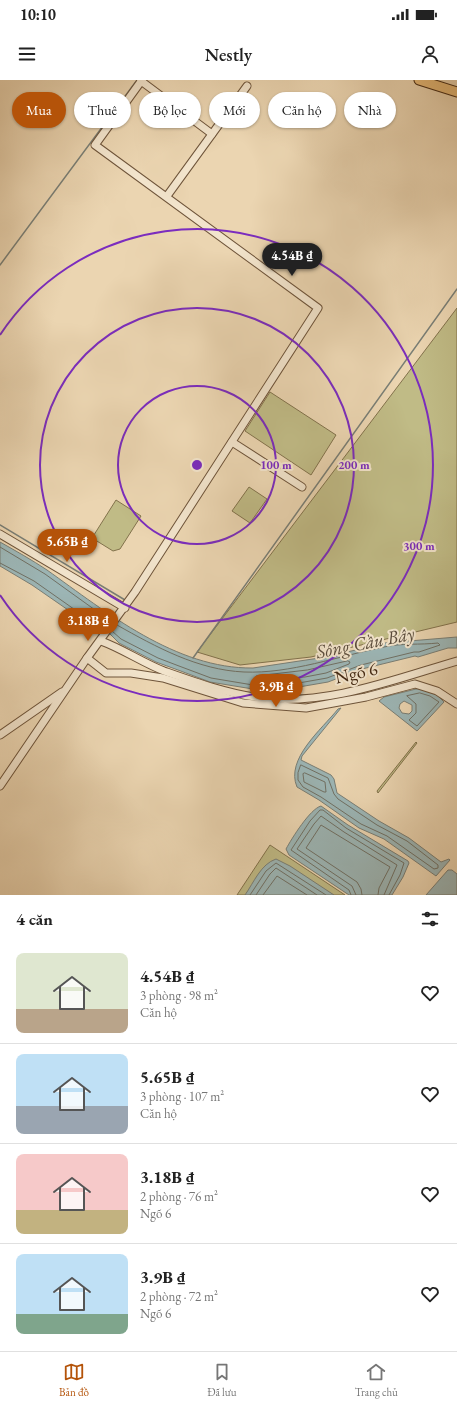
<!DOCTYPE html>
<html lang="vi">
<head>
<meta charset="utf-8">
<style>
  body { margin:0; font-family:"EB Garamond",serif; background:#f6f6f6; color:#222; height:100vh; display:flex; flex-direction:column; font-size:15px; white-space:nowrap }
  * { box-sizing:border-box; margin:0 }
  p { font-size:13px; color:#767676 }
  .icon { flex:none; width:22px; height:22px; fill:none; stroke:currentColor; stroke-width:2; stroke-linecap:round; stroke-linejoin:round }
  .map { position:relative; height:815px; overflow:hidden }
  .sheet { display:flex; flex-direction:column; background:#fff; flex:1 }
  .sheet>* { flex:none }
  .hud { position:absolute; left:12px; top:12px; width:433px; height:36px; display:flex; gap:8px }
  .price { position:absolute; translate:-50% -34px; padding:0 9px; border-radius:14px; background:#b45309; color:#fff; font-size:13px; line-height:26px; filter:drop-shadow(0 1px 2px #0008) }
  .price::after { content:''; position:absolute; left:50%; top:24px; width:12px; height:9px; margin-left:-6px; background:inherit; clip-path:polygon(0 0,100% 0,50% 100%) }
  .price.on { background:#222; color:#fff }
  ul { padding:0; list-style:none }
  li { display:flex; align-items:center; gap:12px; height:100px; padding:0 16px }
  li+li { border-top:1px solid #e0e0e0 }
  li span { display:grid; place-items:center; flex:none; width:112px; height:80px; border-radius:8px; color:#555 }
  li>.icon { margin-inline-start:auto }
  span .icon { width:48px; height:48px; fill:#fffc; stroke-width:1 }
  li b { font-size:17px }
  h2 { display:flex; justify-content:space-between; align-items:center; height:48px; padding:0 16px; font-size:17px }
  .tag { padding:0 14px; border-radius:18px; background:#fff; box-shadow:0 1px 3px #0004; font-size:14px; line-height:36px }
  .tag.on { background:#b45309; color:#fff }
  .status { display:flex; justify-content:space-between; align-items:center; height:28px; padding:0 20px; background:#fff; direction:ltr }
  .status svg { height:11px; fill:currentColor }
  header { display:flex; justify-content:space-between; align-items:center; height:52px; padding:0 16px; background:#fff; font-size:18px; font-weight:600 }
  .dock { display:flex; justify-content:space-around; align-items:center; height:56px; border-top:1px solid #e0e0e0; background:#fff; font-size:11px; color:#767676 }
  .dock a { display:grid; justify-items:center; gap:2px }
  .dock .on { color:#b45309 }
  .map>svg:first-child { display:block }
  .green { fill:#c0bb86; stroke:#82724c }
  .water { fill:#9cb6b6; stroke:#797e75; fill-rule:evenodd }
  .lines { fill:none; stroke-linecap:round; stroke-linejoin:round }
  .shore { stroke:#707064; stroke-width:1 }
  .stream { stroke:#797e75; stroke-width:1.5 }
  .minor-casing { stroke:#6e543a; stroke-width:9 }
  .major-casing { stroke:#442913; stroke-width:11 }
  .minor { stroke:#f2e4cc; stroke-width:7 }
  .major { stroke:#e6ba78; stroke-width:9 }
  .ring { fill:none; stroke:#7b2cbf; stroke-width:2 }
  .labels { text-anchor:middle; stroke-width:4; stroke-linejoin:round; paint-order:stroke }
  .street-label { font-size:18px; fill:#442913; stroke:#f2e4cc }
  .water-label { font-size:19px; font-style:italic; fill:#5a4c3c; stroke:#f2e4cc }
  .centre { fill:#7b2cbf; stroke:#f2e4cc; stroke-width:2 }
  .ring-label { font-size:12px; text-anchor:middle; font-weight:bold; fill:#7b2cbf; stroke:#f2e4cc; stroke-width:4; stroke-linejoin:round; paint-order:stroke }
</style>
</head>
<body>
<div class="status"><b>10:10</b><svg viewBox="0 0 49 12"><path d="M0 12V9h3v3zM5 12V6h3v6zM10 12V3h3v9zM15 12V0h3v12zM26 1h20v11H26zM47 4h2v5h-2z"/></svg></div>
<header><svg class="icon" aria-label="menu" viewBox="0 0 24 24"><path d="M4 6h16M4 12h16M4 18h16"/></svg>Nestly<svg class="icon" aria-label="person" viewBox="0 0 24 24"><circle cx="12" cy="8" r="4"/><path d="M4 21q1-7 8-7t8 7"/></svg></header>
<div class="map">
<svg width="457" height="815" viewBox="0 0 457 815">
  <rect width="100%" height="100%" fill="#ebd5b1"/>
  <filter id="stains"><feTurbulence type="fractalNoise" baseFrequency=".005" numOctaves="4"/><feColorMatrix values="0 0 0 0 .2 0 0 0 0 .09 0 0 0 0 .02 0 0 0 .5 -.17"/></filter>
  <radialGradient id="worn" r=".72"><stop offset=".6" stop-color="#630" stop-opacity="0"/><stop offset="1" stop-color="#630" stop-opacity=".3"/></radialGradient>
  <!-- green -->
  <g class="green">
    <polygon points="457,228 457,542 311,577 240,585 197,572"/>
    <polygon points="270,312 336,355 311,395 245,351"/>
    <polygon points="249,407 267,419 250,443 232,431"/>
    <polygon points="116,420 141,436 120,469 113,471 92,458"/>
    <polygon points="416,662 417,663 378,713 377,711"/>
    <polygon points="270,765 345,815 237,815"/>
  </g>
  <!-- water -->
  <g class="water">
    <path d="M0 462C16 471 32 480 47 490 106 532 176 589 253 588L326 577 385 563 457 557V568H448L418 577 415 576 362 589 328 602 293 608 259 610 210 602 178 590 156 582 119 563 107 551 97 550 32 505 0 486Z"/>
    <path d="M420 608 437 615 444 622 417 651 379 621 384 617ZM404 621 412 625V631L409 634 402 633 399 628 400 624Z"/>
    <path d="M341 628 302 676 301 680 331 695 334 699 337 713 379 741 409 758 441 782 449 779 450 780 436 796 384 759 359 748 319 720 297 707C285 679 322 649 338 629Z"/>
    <path d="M321 726 348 745 408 781 409 783 403 797 392 815H349L289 775 286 769C292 758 310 729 321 726Z"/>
    <path d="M276 779 290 786 334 815H245C254 802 261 784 276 779Z"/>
    <polygon points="448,790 452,790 457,794 457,815 426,815"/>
  </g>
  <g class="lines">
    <!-- shore -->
    <g class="shore">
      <polyline points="0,467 45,494 109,540"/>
      <polyline points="0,483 34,501 98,546 104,547"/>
      <path d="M112 551 121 559 158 578 179 586 211 598 259 606 293 604 327 598 361 585 414 572H419L440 565 438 563C420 565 401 563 384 567 339 576 290 594 244 592 198 590 156 567 117 545"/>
      <polygon points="348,581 350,582 349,584 326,593 305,597 259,600 255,599 256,596 307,590"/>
      <polygon points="420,613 430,616 439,622 417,646 409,640 416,633 416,624 407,616"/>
      <polygon points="301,685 328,698 334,714 338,719 377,745 407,761 438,785 438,788 434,789 387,756 361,744 321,717 303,707 298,700 298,693"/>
      <polygon points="305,693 325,702 326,712 324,712 304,702 303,694"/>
      <polyline points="250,815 266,791 276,783 326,815"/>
      <polyline points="256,815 270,794 276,788 317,815"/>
      <polyline points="263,815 277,796 307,815"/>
      <polyline points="351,815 349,810 291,770 310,741 320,730 323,730 346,748 404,783 400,795 389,815"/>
      <polyline points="356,815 352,806 297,769 314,744 321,736 344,752 397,785 384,815"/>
      <polyline points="362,815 361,809 357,802 306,768 321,745 390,787 379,808 378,815"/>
    </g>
    <!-- stream -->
    <g class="stream">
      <polyline points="0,185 137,0"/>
      <polyline points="0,445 125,520"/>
      <polyline points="193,578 457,209"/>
    </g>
    <!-- minor casing -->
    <g class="minor-casing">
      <g id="minor">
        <polyline points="141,1 212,54"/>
        <polyline points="167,116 247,6"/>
        <polyline points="232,362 302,407"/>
        <polyline points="0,454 125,528"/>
        <path d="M101 561C123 569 143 583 164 591 195 602 228 614 261 618 327 626 395 599 457 581"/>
        <polyline points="87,578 106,593 131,593 163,598 243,623 306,628 366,617 415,604 437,611 457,624"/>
        <polyline points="0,655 62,612"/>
        <polyline points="0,706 87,578 135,512 318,228 95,65 142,0"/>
      </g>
    </g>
    <!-- major casing -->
    <g class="major-casing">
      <polyline id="major" points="419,0 457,12"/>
    </g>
    <!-- minor -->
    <use href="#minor" class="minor"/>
    <!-- major -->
    <use href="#major" class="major"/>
  </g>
  <!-- distance rings -->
  <g class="ring">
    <circle cx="197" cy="385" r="79"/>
    <circle cx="197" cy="385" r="157"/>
    <path d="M0 255A236 236 0 1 1 0 515"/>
  </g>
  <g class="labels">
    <!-- street labels -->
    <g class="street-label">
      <text transform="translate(356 593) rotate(-13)" y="6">Ngõ 6</text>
    </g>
    <!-- water labels -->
    <g class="water-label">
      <text transform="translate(365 562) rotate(-11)" y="7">Sông Cầu Bây</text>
    </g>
  </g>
  <circle cx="197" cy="385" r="6" class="centre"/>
  <g class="ring-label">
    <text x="276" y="389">100 m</text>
    <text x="354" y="389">200 m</text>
    <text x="419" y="470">300 m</text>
  </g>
  <rect width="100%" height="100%" filter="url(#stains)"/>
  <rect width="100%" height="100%" fill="url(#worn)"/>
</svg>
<b class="price on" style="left:292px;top:197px">4.54B ₫</b>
<b class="price" style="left:67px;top:483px">5.65B ₫</b>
<b class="price" style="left:88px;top:562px">3.18B ₫</b>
<b class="price" style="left:276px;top:628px">3.9B ₫</b>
<div class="hud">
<a class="tag on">Mua</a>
<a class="tag">Thuê</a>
<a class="tag">Bộ lọc</a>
<a class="tag">Mới</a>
<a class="tag">Căn hộ</a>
<a class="tag">Nhà</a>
</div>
</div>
<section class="sheet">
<h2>4 căn<svg class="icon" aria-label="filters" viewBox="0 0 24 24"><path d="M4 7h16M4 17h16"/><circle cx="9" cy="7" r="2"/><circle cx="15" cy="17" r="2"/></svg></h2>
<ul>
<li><span style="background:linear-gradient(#dfe7d0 70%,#b9a48a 0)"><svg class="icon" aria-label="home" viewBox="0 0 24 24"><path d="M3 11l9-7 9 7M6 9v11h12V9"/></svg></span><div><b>4.54B ₫</b><p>3 phòng · 98 m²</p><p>Căn hộ</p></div><svg class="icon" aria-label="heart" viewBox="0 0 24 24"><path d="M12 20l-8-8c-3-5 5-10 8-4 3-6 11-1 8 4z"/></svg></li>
<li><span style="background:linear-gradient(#bfe0f5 65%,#9aa5b1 0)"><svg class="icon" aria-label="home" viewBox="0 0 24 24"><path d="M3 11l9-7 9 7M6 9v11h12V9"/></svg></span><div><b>5.65B ₫</b><p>3 phòng · 107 m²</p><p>Căn hộ</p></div><svg class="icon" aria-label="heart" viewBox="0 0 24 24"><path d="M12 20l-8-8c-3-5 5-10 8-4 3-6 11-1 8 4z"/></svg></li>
<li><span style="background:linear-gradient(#f6c9c9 70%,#c2b280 0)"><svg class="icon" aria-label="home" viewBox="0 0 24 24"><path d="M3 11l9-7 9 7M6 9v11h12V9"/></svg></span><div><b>3.18B ₫</b><p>2 phòng · 76 m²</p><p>Ngõ 6</p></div><svg class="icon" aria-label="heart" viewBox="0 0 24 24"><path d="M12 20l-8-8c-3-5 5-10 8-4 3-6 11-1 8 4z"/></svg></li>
<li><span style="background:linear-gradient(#bfe0f5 75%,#7fa58c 0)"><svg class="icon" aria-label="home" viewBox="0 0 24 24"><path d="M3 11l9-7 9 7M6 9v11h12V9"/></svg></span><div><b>3.9B ₫</b><p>2 phòng · 72 m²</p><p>Ngõ 6</p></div><svg class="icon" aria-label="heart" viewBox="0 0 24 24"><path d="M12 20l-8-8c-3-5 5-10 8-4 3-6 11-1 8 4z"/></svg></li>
</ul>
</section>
<nav class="dock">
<a class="on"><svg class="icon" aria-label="map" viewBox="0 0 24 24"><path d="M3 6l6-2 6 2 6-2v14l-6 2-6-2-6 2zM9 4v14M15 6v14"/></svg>Bản đồ</a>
<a><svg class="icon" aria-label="saved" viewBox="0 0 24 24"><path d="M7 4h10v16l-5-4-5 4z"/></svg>Đã lưu</a>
<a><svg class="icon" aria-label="home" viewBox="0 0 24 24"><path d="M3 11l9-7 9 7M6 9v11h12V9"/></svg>Trang chủ</a>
</nav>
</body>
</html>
